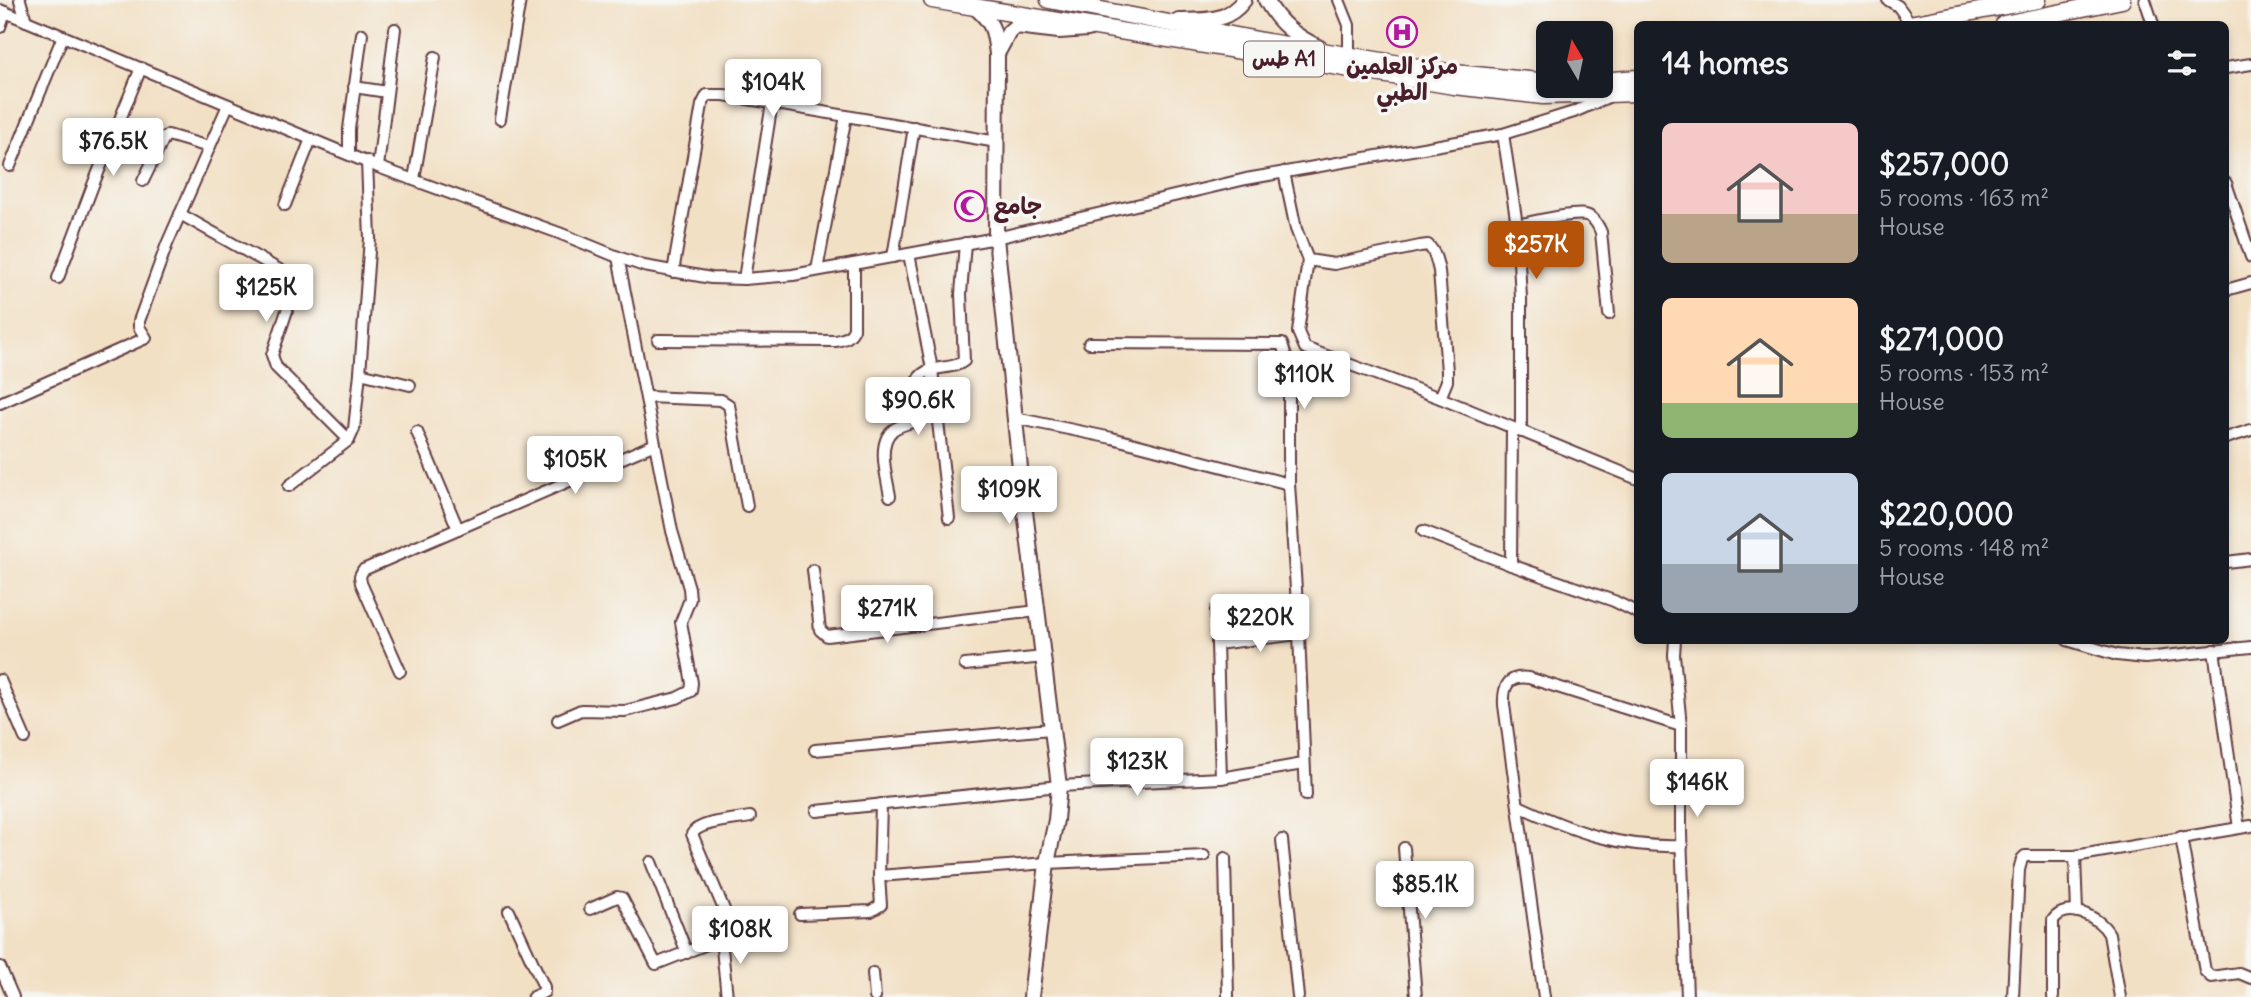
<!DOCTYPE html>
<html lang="en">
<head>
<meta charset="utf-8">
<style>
  body { margin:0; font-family:Delius,"Playpen Sans Arabic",sans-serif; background:#20242c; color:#f1f3f6; height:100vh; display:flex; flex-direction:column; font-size:26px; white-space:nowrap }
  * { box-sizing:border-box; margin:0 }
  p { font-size:23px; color:#9ea1a6 }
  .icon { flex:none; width:38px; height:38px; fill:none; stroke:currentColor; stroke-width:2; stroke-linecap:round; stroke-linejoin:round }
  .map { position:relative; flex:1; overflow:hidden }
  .side { position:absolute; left:1634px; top:21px; width:595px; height:623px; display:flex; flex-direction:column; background:#171b24; border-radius:10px; box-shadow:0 4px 10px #0003 }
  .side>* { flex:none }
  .needle { width:46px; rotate:351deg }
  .fabs { position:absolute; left:1536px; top:21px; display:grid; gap:14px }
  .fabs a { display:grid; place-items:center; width:77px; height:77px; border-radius:10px; background:#171b24; box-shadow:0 4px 10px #0003; font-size:35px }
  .price { position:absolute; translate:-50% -60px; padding:0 16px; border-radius:7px; background:#fff; color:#222; font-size:23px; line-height:46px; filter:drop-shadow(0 2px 4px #0008) }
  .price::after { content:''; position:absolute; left:50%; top:42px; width:21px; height:16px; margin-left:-10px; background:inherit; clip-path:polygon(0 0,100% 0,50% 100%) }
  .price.active { background:#b45309; color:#fff }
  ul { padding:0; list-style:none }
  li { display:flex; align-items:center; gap:21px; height:175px; padding:0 28px }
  li span { display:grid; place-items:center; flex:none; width:196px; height:140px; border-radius:10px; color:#555 }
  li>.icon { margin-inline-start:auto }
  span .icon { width:84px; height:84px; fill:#fffc; stroke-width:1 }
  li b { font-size:30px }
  h2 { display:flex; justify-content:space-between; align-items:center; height:84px; padding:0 28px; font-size:30px }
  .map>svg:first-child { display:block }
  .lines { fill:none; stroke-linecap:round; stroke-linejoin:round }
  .minor-casing { stroke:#633c42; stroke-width:14 }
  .major-casing { stroke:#633c42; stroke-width:18 }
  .highway-casing { stroke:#633c42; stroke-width:19 }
  .minor { stroke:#fff; stroke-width:10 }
  .major { stroke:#fff; stroke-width:14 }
  .highway { stroke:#fff; stroke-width:16 }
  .labels { text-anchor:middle; stroke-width:7; stroke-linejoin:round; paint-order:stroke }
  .shield { fill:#f6f6f2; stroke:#7e6067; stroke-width:2 }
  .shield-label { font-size:21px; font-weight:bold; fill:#4a1f2b }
  .poi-label { font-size:23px; font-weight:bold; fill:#4a1f2b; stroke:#f6f6f2 }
</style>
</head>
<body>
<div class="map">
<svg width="2251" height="997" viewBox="0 0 2251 997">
  <rect width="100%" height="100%" fill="#f6f6f2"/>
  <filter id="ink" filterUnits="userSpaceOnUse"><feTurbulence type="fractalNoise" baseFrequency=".0143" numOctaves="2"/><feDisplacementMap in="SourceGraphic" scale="14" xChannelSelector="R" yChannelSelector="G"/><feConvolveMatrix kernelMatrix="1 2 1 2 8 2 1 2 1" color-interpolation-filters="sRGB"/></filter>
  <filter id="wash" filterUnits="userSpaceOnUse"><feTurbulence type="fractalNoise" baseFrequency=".00686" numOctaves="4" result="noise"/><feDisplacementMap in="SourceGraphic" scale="28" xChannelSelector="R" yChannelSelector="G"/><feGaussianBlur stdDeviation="1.57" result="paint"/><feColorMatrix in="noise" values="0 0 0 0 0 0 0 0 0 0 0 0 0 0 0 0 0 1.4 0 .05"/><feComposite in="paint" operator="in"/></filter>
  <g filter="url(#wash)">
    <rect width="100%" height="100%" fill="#f2e0c5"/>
  </g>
  <g filter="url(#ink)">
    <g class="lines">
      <!-- minor casing -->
      <g class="minor-casing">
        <g id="minor">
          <polyline points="20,0 26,21"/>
          <polyline points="1339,0 1349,25 1349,54"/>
          <polyline points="1888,0 1898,6 1911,24"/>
          <polyline points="2145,0 2153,24"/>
          <polyline points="0,10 378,167 559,233 618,257 644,266 711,278 744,279 793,275 996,238 1246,179 1503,134 1574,112 1608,97"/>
          <polyline points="0,27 5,12"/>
          <polyline points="2226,68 2251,64"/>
          <polyline points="354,87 387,92"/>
          <polyline points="500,119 520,0"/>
          <polyline points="1503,134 1517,225 1521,298 1521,432"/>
          <polyline points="349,154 349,129 362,34"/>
          <polyline points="10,166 63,36"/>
          <polyline points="378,167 395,29"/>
          <polyline points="1284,172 1296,229 1308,260 1298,332 1305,348 1440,398 1638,479"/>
          <polyline points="414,179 435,57"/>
          <polyline points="143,181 164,138 168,135 209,147"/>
          <polyline points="2226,183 2251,257"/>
          <polyline points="285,205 311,139"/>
          <polyline points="180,214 294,278 296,282 295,287 272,355 276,367 349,440"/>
          <path d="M1517 225C1531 222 1573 212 1586 215 1594 217 1598 225 1601 232L1609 314"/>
          <polyline points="909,254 932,369 949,518"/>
          <polyline points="893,257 914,127"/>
          <path d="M1308 260 1334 264 1420 246 1428 245C1435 251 1437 262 1439 271L1447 371V381L1440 398"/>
          <polyline points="817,270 846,116"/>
          <polyline points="673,272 702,105 707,95 724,95 997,142"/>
          <polyline points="58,278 93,185 141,68"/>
          <polyline points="744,279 772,103"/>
          <polyline points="2226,290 2251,283"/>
          <path d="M658 340 836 341C844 339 850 338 854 329V264"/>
          <polyline points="1089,343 1282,344 1289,366 1289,484 1299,634 1306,795"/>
          <polyline points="360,373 410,385"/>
          <polyline points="646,397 721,400 729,405 747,506"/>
          <polyline points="0,403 146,338 139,327 139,321 167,244 228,105"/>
          <polyline points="1015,418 1112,438 1289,484"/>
          <polyline points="1512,428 1511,565 1614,601 1638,613"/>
          <polyline points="417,432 458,529"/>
          <polyline points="2226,438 2251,430"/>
          <polyline points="289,486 349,440 354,429 360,373 370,238 367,161"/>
          <path d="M890 496C887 477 876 444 893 430 901 424 912 423 920 419 921 408 914 396 916 385 921 362 951 372 964 361L961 294 965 243"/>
          <polyline points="1423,531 1511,565"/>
          <polyline points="2226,562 2251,559"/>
          <polyline points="813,570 820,630 827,636 1037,611"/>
          <polyline points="1675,640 1674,655 1681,726 1681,834 1687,997"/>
          <polyline points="2067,640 2117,655 2145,658 2251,647"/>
          <polyline points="1217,644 1299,634"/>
          <polyline points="2214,650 2239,828"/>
          <polyline points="965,665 1044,657"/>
          <polyline points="400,671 361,583 360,576 363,570 655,444 618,257"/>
          <polyline points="0,680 25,738"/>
          <polyline points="558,720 581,710 625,711 677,698 691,691 692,683 681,622 690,599 689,588 672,531 655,444"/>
          <polyline points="815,750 1051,729"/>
          <polyline points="1221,778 1303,764"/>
          <path d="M1519 806C1575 832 1619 848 1682 846"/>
          <polyline points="817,811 1059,786 1221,778 1216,610"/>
          <polyline points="2181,837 2205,971 2211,977 2239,973 2251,978"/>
          <polyline points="1282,840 1298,997"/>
          <polyline points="1404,848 1416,997"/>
          <polyline points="2075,856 2077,912"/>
          <polyline points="1225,858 1228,997"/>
          <polyline points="651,862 687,953"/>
          <polyline points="879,876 1047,863 1204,856"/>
          <path d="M590 909 617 897 622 898 656 964 730 935 731 926 692 834C699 821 736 820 750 817"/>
          <polyline points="509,911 544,987 544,992 533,997"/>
          <polyline points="800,914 871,911 881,905 879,876 881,804"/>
          <polyline points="721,939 727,997"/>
          <polyline points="0,967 13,997"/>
          <polyline points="873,973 875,997"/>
          <path d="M1544 997 1504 705C1503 686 1508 675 1529 678L1681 726"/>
          <polyline points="2013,997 2019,870 2022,859 2025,856 2075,856 2251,826"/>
          <path d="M2053 997V920C2067 901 2099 916 2109 934L2120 997"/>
        </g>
      </g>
      <!-- major casing -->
      <g class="major-casing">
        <g id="major">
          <path d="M1266 0C1279 24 1295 36 1320 48"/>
          <path d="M976 8C994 24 994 31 997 54L996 238 1022 487 1059 786 1056 820 1047 863 1031 997"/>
          <path d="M1179 21C1205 20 1227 23 1244 0"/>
          <polyline points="997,54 1009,32 1016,26 1059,31 1088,29"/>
        </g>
      </g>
      <!-- highway casing -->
      <g class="highway-casing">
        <g id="highway">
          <polyline points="932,0 1454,86 1543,96 1638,93"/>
          <polyline points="1049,0 1268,42 1454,73 1549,82"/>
          <polyline points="1909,24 2038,0"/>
          <polyline points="2004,24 2122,0"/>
          <polyline points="1601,81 1638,78"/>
        </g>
      </g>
      <!-- minor -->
      <use href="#minor" class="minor"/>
      <!-- major -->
      <use href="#major" class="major"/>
      <!-- highway -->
      <use href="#highway" class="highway"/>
    </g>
  </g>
  <!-- icons -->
  <defs>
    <g id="hospital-ring" transform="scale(1.575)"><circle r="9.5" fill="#f6f6f2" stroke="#b5179e" stroke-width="1.5"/><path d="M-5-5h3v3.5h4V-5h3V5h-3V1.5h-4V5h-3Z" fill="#b5179e"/></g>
    <g id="mosque-ring" transform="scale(1.575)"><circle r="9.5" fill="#f6f6f2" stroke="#b5179e" stroke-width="1.5"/><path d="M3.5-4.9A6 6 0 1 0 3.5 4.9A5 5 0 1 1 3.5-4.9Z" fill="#b5179e"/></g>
  </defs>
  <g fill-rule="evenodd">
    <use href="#hospital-ring" x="1402" y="32"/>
    <use href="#mosque-ring" x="970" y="206"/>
  </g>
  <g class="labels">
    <!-- shield labels -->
    <rect class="shield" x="1244" y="41.5" width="80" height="35" rx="5"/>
    <g class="shield-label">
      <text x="1284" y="66">طس A1</text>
    </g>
    <!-- poi labels -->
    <g class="poi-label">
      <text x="1402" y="74">مركز العلمين<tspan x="1402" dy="26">الطبي</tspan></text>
      <text x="993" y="214" text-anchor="start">جامع</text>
    </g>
  </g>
</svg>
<div class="fabs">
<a><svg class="needle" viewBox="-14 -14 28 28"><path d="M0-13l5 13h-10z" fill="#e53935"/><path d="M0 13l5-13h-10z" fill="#9ea1a6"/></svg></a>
</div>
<b class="price" style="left:773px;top:119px">$104K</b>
<b class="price" style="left:113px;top:178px">$76.5K</b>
<b class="price active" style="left:1536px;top:281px">$257K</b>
<b class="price" style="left:266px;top:324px">$125K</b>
<b class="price" style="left:1304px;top:411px">$110K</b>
<b class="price" style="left:918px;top:437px">$90.6K</b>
<b class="price" style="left:575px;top:496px">$105K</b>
<b class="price" style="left:1009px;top:526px">$109K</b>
<b class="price" style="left:887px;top:645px">$271K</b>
<b class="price" style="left:1260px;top:654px">$220K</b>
<b class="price" style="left:1137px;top:798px">$123K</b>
<b class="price" style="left:1697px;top:819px">$146K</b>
<b class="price" style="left:1425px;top:921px">$85.1K</b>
<b class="price" style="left:740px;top:966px">$108K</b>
<section class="side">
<h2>14 homes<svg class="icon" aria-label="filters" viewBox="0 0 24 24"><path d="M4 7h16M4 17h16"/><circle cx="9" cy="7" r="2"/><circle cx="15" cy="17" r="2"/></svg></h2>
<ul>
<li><span style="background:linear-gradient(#f6c9c9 65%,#b9a48a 0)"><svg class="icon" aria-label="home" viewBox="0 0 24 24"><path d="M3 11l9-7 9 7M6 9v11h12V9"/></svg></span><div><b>$257,000</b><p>5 rooms · 163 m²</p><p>House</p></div></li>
<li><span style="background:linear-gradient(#ffd9b3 75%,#8fb573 0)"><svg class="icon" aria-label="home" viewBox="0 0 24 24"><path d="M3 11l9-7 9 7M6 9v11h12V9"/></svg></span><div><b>$271,000</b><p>5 rooms · 153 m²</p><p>House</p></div></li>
<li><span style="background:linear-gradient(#c9d6e8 65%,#9aa5b1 0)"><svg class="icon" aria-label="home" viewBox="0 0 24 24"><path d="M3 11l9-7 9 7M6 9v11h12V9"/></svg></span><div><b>$220,000</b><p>5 rooms · 148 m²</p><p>House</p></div></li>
</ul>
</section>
</div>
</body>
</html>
